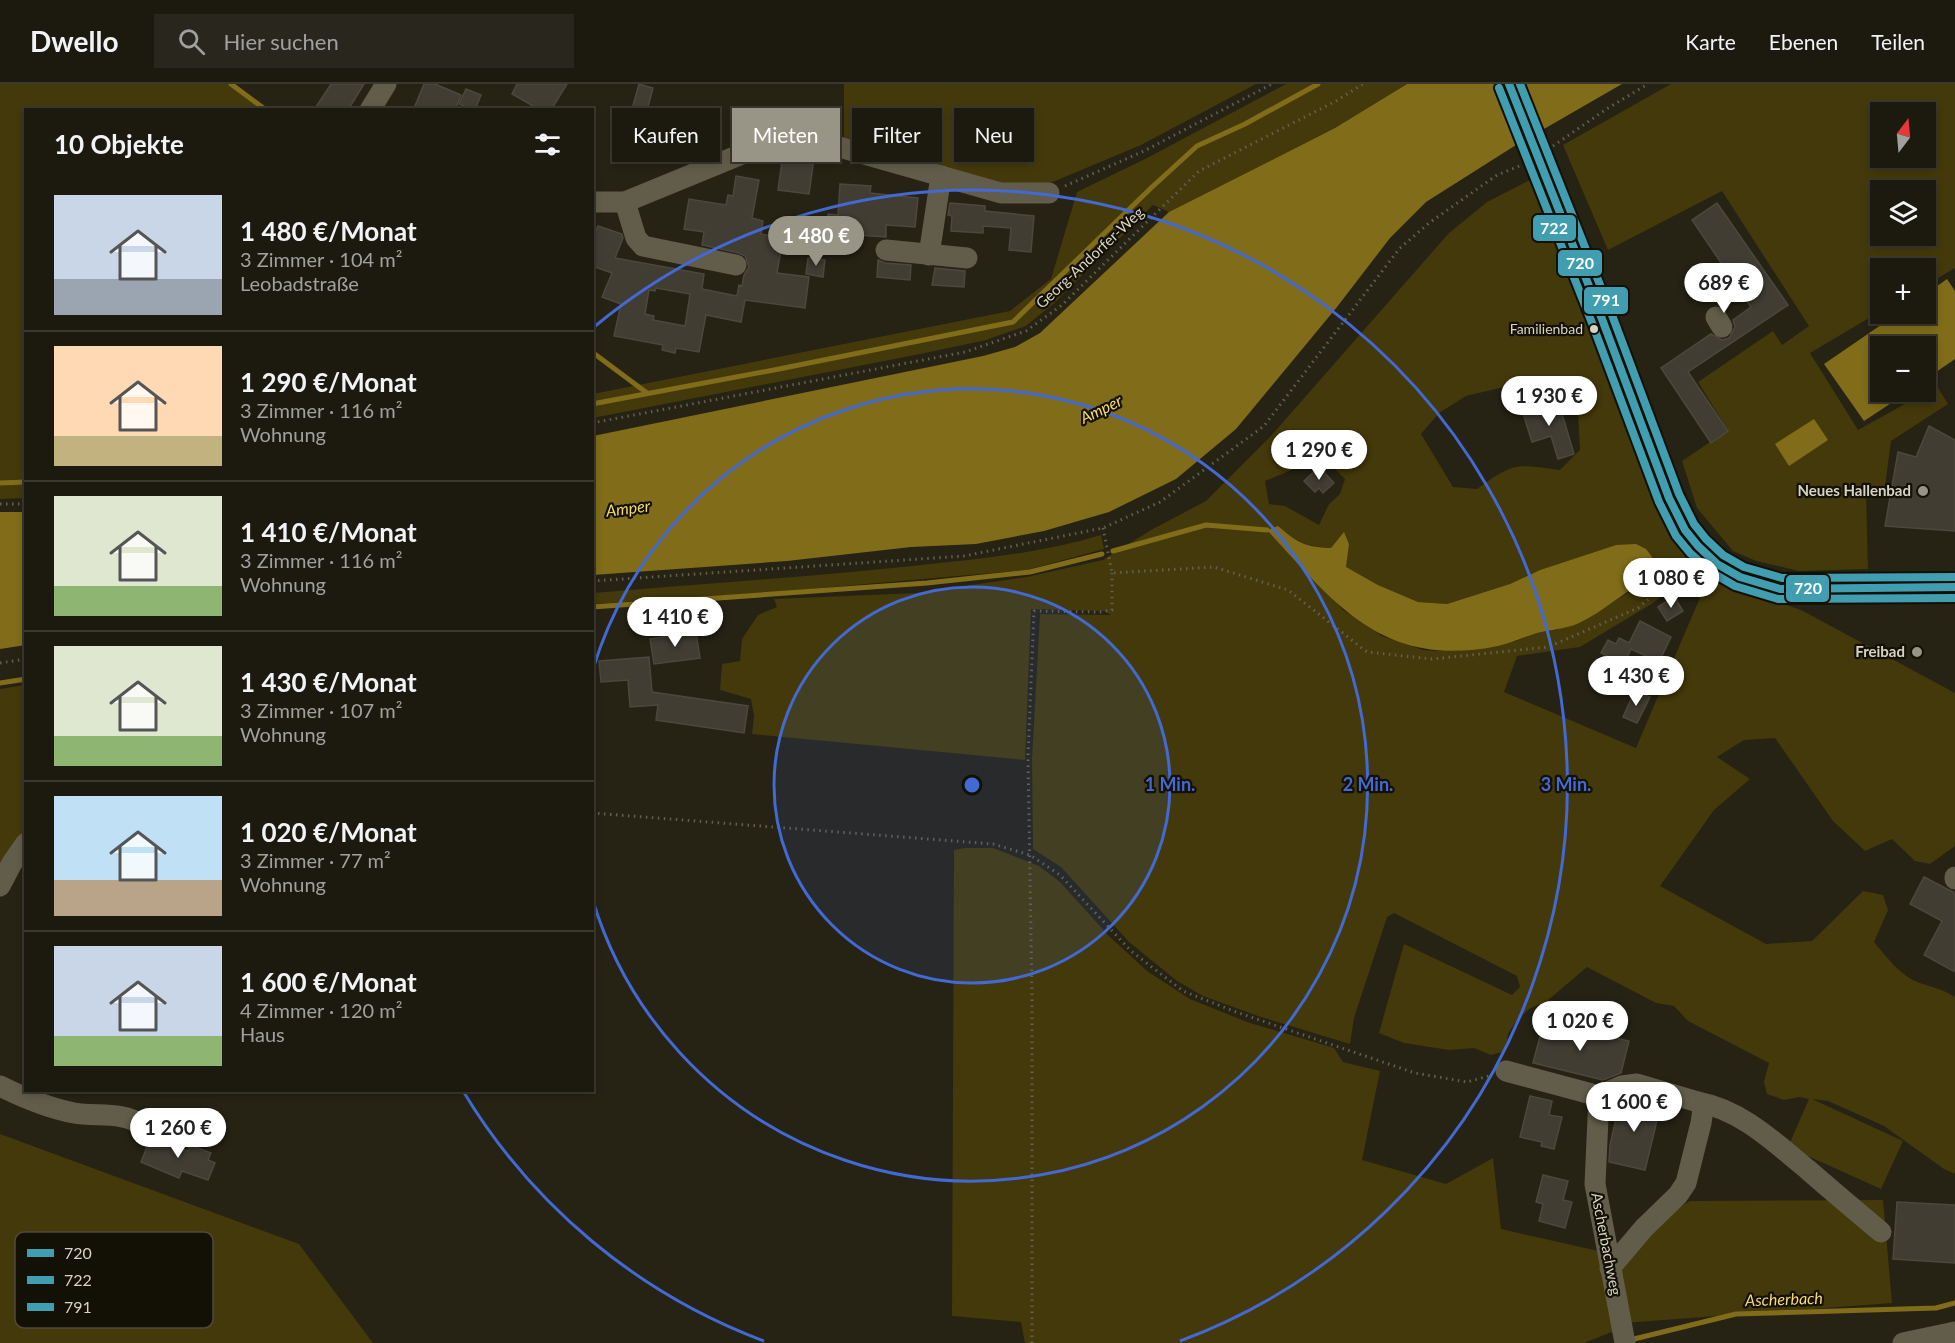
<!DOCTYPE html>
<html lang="de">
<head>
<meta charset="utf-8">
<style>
  body { margin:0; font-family:Lato,sans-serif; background:#29271d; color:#f1f3f6; height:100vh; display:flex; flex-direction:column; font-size:22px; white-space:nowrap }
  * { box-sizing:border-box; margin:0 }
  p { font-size:20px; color:#a0a19e }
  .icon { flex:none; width:33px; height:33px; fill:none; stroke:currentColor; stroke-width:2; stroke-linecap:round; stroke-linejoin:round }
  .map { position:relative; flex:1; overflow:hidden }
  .sheet { position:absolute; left:24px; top:24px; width:570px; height:984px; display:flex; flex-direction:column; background:#1c1a0f; border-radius:0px; box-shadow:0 3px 9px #0003,0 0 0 2px #3a382f }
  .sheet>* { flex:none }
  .top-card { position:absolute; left:612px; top:24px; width:570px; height:54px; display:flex; gap:12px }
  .needle { width:39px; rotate:16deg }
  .controls { position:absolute; left:1870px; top:18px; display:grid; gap:12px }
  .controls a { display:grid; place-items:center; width:66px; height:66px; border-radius:0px; background:#1c1a0f; box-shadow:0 3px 9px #0003,0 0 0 2px #3a382f; font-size:30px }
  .price { position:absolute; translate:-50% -51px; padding:0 14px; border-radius:21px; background:#fff; color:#222; font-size:20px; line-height:39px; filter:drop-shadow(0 2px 3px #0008) }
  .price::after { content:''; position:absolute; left:50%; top:36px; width:18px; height:14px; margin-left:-9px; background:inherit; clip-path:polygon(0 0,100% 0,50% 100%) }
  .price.current { background:#999586; color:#fff }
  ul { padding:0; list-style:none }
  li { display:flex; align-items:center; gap:18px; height:150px; padding:0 30px }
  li+li { border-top:2px solid #3a382f }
  li span { display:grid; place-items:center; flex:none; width:168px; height:120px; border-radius:0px; color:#555 }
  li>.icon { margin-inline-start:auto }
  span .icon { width:72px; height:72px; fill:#fffc; stroke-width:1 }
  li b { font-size:26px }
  h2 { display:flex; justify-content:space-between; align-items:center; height:72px; padding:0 30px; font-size:26px }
  .chip { padding:0 21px; border-radius:0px; background:#1c1a0f; box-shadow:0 3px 9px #0003,0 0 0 2px #3a382f; font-size:21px; line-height:54px }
  .chip.current { background:#999586; color:#fff }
  header { display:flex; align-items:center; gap:36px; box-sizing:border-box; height:84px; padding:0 30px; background:#1c1a0f; border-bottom:2px solid #3a382f }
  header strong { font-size:28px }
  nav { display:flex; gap:33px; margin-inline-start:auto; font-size:21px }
  .search { width:420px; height:54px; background:#29271d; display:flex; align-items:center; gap:15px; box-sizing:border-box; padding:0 21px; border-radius:0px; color:#a0a19e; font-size:22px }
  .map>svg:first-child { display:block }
  .green { fill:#44390a; fill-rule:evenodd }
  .water { fill:#816d19 }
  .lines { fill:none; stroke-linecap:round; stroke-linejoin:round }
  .stream { stroke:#816d19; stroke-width:5 }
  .building { fill:#413d33; stroke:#4c483d; stroke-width:1.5; fill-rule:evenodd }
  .path { stroke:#636052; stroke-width:3; stroke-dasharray:1.5 4.5; stroke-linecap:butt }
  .minor { stroke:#625d4a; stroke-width:21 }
  .bus-1-casing { stroke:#131006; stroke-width:12 }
  .bus-2-casing { stroke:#131006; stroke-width:12 }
  .bus-3-casing { stroke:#131006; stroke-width:12 }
  .bus-1 { stroke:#409eb0; stroke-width:8 }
  .bus-2 { stroke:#409eb0; stroke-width:8 }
  .bus-3 { stroke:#409eb0; stroke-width:8 }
  .ring { fill:none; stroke:#4269d4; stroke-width:3 }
  .bus-dot { fill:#d7d3c4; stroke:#131006; stroke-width:2 }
  .poi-dot { fill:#999586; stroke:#131006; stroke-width:2 }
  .labels { text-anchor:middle; stroke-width:4.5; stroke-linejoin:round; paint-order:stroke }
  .bus-label { font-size:14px; fill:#d7d3c4; stroke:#131006; text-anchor:end }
  .street-label { font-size:15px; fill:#d7d3c4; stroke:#131006 }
  .poi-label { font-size:15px; font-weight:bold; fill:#d7d3c4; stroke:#131006; text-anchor:end }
  .water-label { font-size:16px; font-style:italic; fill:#f9db6a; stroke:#131006 }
  .key { fill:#131006; stroke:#4e4a3f; stroke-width:1.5 }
  .key-label { font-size:16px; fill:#d7d3c4 }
  .centre { fill:#4269d4; stroke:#131006; stroke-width:3 }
  .ring-label { font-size:18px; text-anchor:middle; font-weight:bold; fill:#4269d4; stroke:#131006; stroke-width:4.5; stroke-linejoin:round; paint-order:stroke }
  .line-badge { stroke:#131006; stroke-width:2 }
  .badge-label { font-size:16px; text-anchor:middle; font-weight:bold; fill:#fff }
</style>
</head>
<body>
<header>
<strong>Dwello</strong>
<div class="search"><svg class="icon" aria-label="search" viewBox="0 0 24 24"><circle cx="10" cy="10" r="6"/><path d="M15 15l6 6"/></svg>Hier suchen</div>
<nav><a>Karte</a><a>Ebenen</a><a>Teilen</a></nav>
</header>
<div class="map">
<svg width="1955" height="1259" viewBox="0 0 1955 1259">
  <rect width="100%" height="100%" fill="#262214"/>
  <!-- green -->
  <g class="green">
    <polygon points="0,0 230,0 264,25 26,26 25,414 0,415"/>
    <polygon points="844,0 1256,0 1141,61 1048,100 1003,99 844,54"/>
    <polygon points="1286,0 1407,0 1335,44 1169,128 1153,121 1052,221 1026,242 986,256 925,269 593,334 593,310 1010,227 1051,195 1077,108 1147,74"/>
    <path d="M1671 0H1955V184L1926 201V184H1881V227L1810 269 1858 346 1937 302 1948 320 1891 357 1885 402 1866 409 1868 485 1799 487 1756 477 1733 467 1697 424 1682 377 1728 346 1698 298 1773 247 1782 261 1809 242 1722 107 1608 166 1563 61ZM1881 28H1926V74H1881ZM1881 106H1926V152H1881Z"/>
    <path d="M1530 96 1665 437 1695 485 1653 519 1580 563 1517 572 1504 608 1636 664 1704 504 1725 497 1803 527 1955 609V762L1930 780 1915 777 1892 755 1865 767 1833 737 1775 654 1744 656 1717 673 1750 695 1714 726 1660 802 1766 860 1812 857 1863 807 1883 811 1888 826 1874 858C1885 871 1896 886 1911 895 1926 903 1940 903 1955 913V1090L1944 1085 1884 1042 1828 1017 1812 1015 1903 1057 1881 1105 1788 1063 1809 1015 1799 1013 1784 1016 1767 1010 1764 998 1769 979 1688 937 1674 922 1656 919 1587 883 1547 917 1529 925 1516 937 1508 950 1506 967 1491 971 1474 964 1449 966 1404 959 1379 949 1404 860 1512 911 1520 903 1517 892 1394 829 1387 833 1354 934 1350 960 1258 932 1203 912 1177 897 1129 858 1061 783 1033 765 1032 675 1040 530 1111 531 1104 527 1031 525 1025 676 752 650 754 632 751 615 720 606 722 580 740 577 742 555 758 531 777 523 774 515 917 509 1027 493 1103 476 1151 446 1206 417 1270 353 1449 149 1487 118ZM1529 293 1566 303 1578 329 1580 366 1560 386C1516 380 1514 378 1477 405L1453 403 1421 350 1439 329 1466 312 1504 303ZM1323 373 1345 395 1340 410 1329 420 1319 441 1285 422 1269 420 1265 397ZM1278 442C1298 459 1305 462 1331 464L1344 449 1349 460 1345 483 1378 501 1418 518 1447 520 1510 500 1540 486 1616 461 1651 494 1594 530 1556 546 1536 549 1516 557 1477 565 1440 567 1423 566 1382 552 1342 525Z"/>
    <path d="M1101 451 1104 465 1027 486 763 509 593 520V509C699 500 806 493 912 482 977 475 1037 470 1101 451Z"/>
    <polygon points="25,601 25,746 16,756 0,791 0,605"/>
    <polygon points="965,764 993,764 1039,782 1060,798 1109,852 1147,887 1190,915 1247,938 1334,964 1343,978 1380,987 1362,1076 1446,1100 1493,1074 1501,1145 1603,1168 1617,1246 1584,1259 1025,1259 1021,1238 952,1232 954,766"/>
    <polygon points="0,1050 299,1160 373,1259 0,1259"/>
    <polygon points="1883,1116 1892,1219 1624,1239 1616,1187 1676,1125 1690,1117"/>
  </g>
  <!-- water -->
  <g class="water">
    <polygon points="1407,0 1622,0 1516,61 1426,118 1390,154 1337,223 1236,345 1176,395 1109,428 1044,447 976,460 911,463 787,477 593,491 593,352 983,272 1015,263 1040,249 1169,128 1335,44"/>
    <polygon points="1947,195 1955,207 1955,275 1926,295 1926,262 1881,262 1881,308 1908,308 1864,337 1824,280 1897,230 1926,230 1926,210"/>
    <polygon points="1814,335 1828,356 1789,382 1775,360"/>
    <polygon points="0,428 25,428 26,561 0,565"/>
    <path d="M1278 442C1298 459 1305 463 1331 464L1344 448 1349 460 1346 483 1378 501 1418 518 1447 520 1510 500 1540 486 1616 461 1636 460 1646 465 1652 473 1656 488 1651 494C1625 506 1604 528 1577 540 1564 545 1550 546 1537 549 1524 553 1512 559 1498 562 1383 585 1337 522 1267 446Z"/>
  </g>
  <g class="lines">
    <!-- stream -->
    <g class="stream">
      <polyline points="231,0 266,26"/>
      <polyline points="592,268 647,309"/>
      <polyline points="592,320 779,285 1013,238 1151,104 1197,62 1245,40 1318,0"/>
      <polyline points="0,399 26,398"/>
      <polyline points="1113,467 1206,441 1267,446"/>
      <polyline points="592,523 927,499 1030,488 1102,470"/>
      <polyline points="0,599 26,595"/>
      <polyline points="1630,1256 1736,1230 1936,1224 1955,1219"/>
    </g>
  </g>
  <!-- building -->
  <g class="building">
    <polygon points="331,0 364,0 348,26 314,26"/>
    <polygon points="424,0 435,0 461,11 455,26 423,26 415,22"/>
    <polygon points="517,0 567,0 551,26 540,26 512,10"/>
    <polygon points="639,0 653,4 645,34 687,41 684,50 706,42 713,62 667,79 665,76 621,78 619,44 627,43"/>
    <polygon points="466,5 481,11 475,26 459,20"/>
    <polygon points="783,70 814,74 809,110 778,106"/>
    <path d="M736 92 759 96 752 134 763 137 761 150 783 154 777 189 809 193 805 224 745 216 741 238 706 231 699 268 676 264 675 269 662 266 663 261 614 252 621 220 602 213 612 189 592 182V156L598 142 622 150 623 154 615 174 704 190 702 205 737 212 739 201 742 202 744 191 749 183 745 172 739 169 702 161 704 148 684 145 689 115 726 121 728 111 733 112ZM656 204 690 210 685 242 653 236 654 232 645 230 649 206 655 207Z"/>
    <polygon points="840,100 871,102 870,109 918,114 915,143 886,141 886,153 827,149 828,130 838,131"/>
    <polygon points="950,119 985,122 985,127 1034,132 1031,168 1009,166 1011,144 983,142 983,149 951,147 952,132 948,131"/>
    <polygon points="1717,119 1788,221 1688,288 1728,347 1711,359 1661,284 1711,250 1722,256 1729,254 1735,243 1733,236 1751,223 1692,136"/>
    <polygon points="808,174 825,176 823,193 806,190"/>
    <polygon points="878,176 885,179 911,181 910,196 877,193"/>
    <polygon points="935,184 965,187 964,203 932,201"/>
    <polygon points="1558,316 1574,370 1558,375 1551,352 1532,358 1522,326"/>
    <polygon points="1929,342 1955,356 1955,447 1885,442 1898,368 1916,373"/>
    <polygon points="1319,383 1334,399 1323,409 1319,404 1315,408 1304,397"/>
    <polygon points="1674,512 1683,527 1667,537 1658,523"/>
    <polygon points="1640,537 1671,553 1659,578 1631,565 1624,580 1601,569 1608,556 1616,560 1619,554 1629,559"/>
    <polygon points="696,548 700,574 654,580 650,555"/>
    <polygon points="649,573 652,608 748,622 744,649 656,636 658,621 630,623 628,596 601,598 599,577"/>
    <polygon points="1635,606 1650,613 1637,639 1623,633"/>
    <polygon points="1924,793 1955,809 1955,888 1924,871 1942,837 1910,820"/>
    <polygon points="1544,937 1629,957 1621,989 1603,996 1533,979"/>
    <polygon points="1530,1012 1552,1017 1549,1031 1562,1033 1554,1065 1541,1062 1542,1058 1520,1053"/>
    <polygon points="1636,1013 1661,1020 1645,1086 1609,1078 1610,1061 1620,1017"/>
    <polygon points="151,1053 188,1067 190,1061 211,1069 208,1076 215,1079 208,1096 182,1087 179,1094 141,1078"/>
    <polygon points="1543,1091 1568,1097 1563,1116 1572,1118 1565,1144 1539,1137 1543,1120 1536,1118"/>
    <polygon points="1897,1118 1955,1121 1955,1179 1893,1175"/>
  </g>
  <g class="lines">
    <!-- path -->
    <g class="path">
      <polyline points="1553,62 1608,24 1648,0"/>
      <polyline points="1065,102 1144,67 1272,0"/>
      <polyline points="592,339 965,268 1026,247 1062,221 1199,87 1336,17 1363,0"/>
      <polyline points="0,420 26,420"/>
      <polyline points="1103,444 1112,489 1214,483 1288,506 1367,568 1432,575 1548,563 1638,524 1692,479"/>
      <polyline points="592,497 964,472 1103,444 1160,418 1264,342 1399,165 1429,139 1497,91 1522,81"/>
      <polyline points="0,579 26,575"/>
      <polyline points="592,729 993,760 1030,771 1060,791 1131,867 1183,907 1236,928 1415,989 1467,998 1489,992"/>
      <polyline points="1032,1259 1032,912 1028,672 1034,527 1100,528 1112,526 1112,489"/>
    </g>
    <!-- minor -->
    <g class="minor">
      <polyline points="1509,0 1602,235 1669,414 1685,446 1698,462 1717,480 1740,493 1780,505 1904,505 1955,503"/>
      <polyline points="370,26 386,0"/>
      <polyline points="592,118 625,118 759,63 791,55 839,63 1001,109 1049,109"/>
      <polyline points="625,118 636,154 643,162 736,181"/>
      <polyline points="886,166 967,174"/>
      <polyline points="929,171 941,92"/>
      <polyline points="1716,233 1722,243"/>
      <polyline points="1955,793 1955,795"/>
      <polyline points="0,802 12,779 26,759"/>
      <polyline points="1506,987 1599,1012 1595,1100 1625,1259"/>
      <path d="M0 1002C24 1014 48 1024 74 1029 97 1033 122 1027 142 1041"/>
      <polyline points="1599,1012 1622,1002 1637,1000 1698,1018 1703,1025 1701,1039 1686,1099 1678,1111 1644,1144 1610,1184"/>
      <path d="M1698 1018C1741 1026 1773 1057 1807 1085 1831 1106 1856 1127 1881 1148"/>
      <polyline points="1903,1259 1955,1248"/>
    </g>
    <!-- bus-1 casing -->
    <g class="bus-1-casing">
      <polyline id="bus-1" points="1509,0 1602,235 1669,414 1685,446 1698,462 1717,480 1740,493 1780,505 1955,503"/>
    </g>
    <!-- bus-2 casing -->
    <g class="bus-2-casing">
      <polyline id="bus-2" points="1499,4 1592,239 1659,418 1676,452 1690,469 1711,488 1735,502 1778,515 1955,514"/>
    </g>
    <!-- bus-3 casing -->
    <g class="bus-3-casing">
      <polyline id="bus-3" points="1520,0 1612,231 1679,410 1694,440 1706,455 1723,471 1744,483 1782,494 1955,493"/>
    </g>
    <!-- bus-1 -->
    <use href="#bus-1" class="bus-1"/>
    <!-- bus-2 -->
    <use href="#bus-2" class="bus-2"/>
    <!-- bus-3 -->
    <use href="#bus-3" class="bus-3"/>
  </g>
  <!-- distance rings -->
  <circle cx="972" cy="701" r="198" fill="#4269d4" fill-opacity=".12"/>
  <g class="ring">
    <circle cx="972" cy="701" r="198"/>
    <path d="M593 585A396 396 0 1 1 593 817"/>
    <path d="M764 1257A594 594 0 0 1 463 1007M594 243A594 594 0 1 1 1180 1257"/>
  </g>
  <!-- markers -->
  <circle class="bus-dot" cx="1594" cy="245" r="5"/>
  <g class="poi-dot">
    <circle cx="1923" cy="407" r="6"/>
    <circle cx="1917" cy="568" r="6"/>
  </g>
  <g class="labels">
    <!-- bus labels -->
    <g class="bus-label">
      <text x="1583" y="250">Familienbad</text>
    </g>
    <!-- street labels -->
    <g class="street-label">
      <text transform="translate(1090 174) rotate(-43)" y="5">Georg-Andorfer-Weg</text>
      <text transform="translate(1606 1160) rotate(79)" y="5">Ascherbachweg</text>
    </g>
    <!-- poi labels -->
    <g class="poi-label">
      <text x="1911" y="412">Neues Hallenbad</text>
      <text x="1905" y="573">Freibad</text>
    </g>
    <!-- water labels -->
    <g class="water-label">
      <text transform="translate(1101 325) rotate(-26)" y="6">Amper</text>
      <text transform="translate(628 424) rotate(-7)" y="6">Amper</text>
      <text transform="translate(1784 1215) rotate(-2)" y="6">Ascherbach</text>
    </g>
  </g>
  <!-- legend -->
  <rect x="15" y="1148" width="198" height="96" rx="9" class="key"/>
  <rect x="27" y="1165" width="27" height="8" fill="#409eb0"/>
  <rect x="27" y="1192" width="27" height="8" fill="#409eb0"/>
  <rect x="27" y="1219" width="27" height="8" fill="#409eb0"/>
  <g class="key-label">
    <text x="64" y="1175">720</text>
    <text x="64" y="1202">722</text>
    <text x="64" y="1229">791</text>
  </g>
  <circle cx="972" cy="701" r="9" class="centre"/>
  <g class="ring-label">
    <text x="1170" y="707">1 Min.</text>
    <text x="1368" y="707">2 Min.</text>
    <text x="1566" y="707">3 Min.</text>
  </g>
  <g class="line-badge">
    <rect x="1532" y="130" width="45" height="28" rx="6" fill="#409eb0"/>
    <rect x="1557" y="165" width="46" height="28" rx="6" fill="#409eb0"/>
    <rect x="1583" y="202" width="46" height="29" rx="6" fill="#409eb0"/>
    <rect x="1785" y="490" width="45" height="29" rx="6" fill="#409eb0"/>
  </g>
  <g class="badge-label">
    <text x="1554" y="150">722</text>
    <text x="1580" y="185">720</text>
    <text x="1606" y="222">791</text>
    <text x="1808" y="510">720</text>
  </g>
</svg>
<div class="controls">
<a><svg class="needle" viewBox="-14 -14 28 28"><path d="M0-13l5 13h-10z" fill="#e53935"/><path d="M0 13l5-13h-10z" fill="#a0a19e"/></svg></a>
<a><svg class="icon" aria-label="layers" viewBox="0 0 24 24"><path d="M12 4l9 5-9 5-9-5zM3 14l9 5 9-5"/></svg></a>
<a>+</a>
<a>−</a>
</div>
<b class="price current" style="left:816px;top:183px">1 480 €</b>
<b class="price" style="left:1724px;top:230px">689 €</b>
<b class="price" style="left:1549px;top:343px">1 930 €</b>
<b class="price" style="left:1319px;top:397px">1 290 €</b>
<b class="price" style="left:1671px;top:525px">1 080 €</b>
<b class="price" style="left:675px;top:564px">1 410 €</b>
<b class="price" style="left:1636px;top:623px">1 430 €</b>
<b class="price" style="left:1580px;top:968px">1 020 €</b>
<b class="price" style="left:1634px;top:1049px">1 600 €</b>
<b class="price" style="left:178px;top:1075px">1 260 €</b>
<div class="top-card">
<a class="chip">Kaufen</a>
<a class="chip current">Mieten</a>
<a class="chip">Filter</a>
<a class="chip">Neu</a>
</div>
<section class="sheet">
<h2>10 Objekte<svg class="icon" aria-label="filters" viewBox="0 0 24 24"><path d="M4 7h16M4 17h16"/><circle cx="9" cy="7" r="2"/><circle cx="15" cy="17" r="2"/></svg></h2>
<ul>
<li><span style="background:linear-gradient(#c9d6e8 70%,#9aa5b1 0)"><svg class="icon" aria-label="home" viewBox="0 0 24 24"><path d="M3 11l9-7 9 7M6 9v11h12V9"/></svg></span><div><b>1 480 €/Monat</b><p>3 Zimmer · 104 m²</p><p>Leobadstraße</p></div></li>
<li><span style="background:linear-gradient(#ffd9b3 75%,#c2b280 0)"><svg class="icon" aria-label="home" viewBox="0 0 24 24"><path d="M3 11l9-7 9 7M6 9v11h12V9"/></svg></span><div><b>1 290 €/Monat</b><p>3 Zimmer · 116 m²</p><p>Wohnung</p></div></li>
<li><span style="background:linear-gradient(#dfe7d0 75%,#8fb573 0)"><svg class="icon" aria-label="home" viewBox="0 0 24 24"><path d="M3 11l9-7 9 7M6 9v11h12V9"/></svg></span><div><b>1 410 €/Monat</b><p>3 Zimmer · 116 m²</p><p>Wohnung</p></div></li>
<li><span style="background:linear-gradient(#dfe7d0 75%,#8fb573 0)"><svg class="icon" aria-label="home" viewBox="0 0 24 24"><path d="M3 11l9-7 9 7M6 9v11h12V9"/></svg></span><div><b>1 430 €/Monat</b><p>3 Zimmer · 107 m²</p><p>Wohnung</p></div></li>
<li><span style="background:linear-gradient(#bfe0f5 70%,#b9a48a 0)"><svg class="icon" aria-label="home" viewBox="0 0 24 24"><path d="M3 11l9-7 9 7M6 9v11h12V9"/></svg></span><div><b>1 020 €/Monat</b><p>3 Zimmer · 77 m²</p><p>Wohnung</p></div></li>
<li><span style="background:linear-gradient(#c9d6e8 75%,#8fb573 0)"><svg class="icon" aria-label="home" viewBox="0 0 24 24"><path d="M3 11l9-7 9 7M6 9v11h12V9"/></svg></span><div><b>1 600 €/Monat</b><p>4 Zimmer · 120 m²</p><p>Haus</p></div></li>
</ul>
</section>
</div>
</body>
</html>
